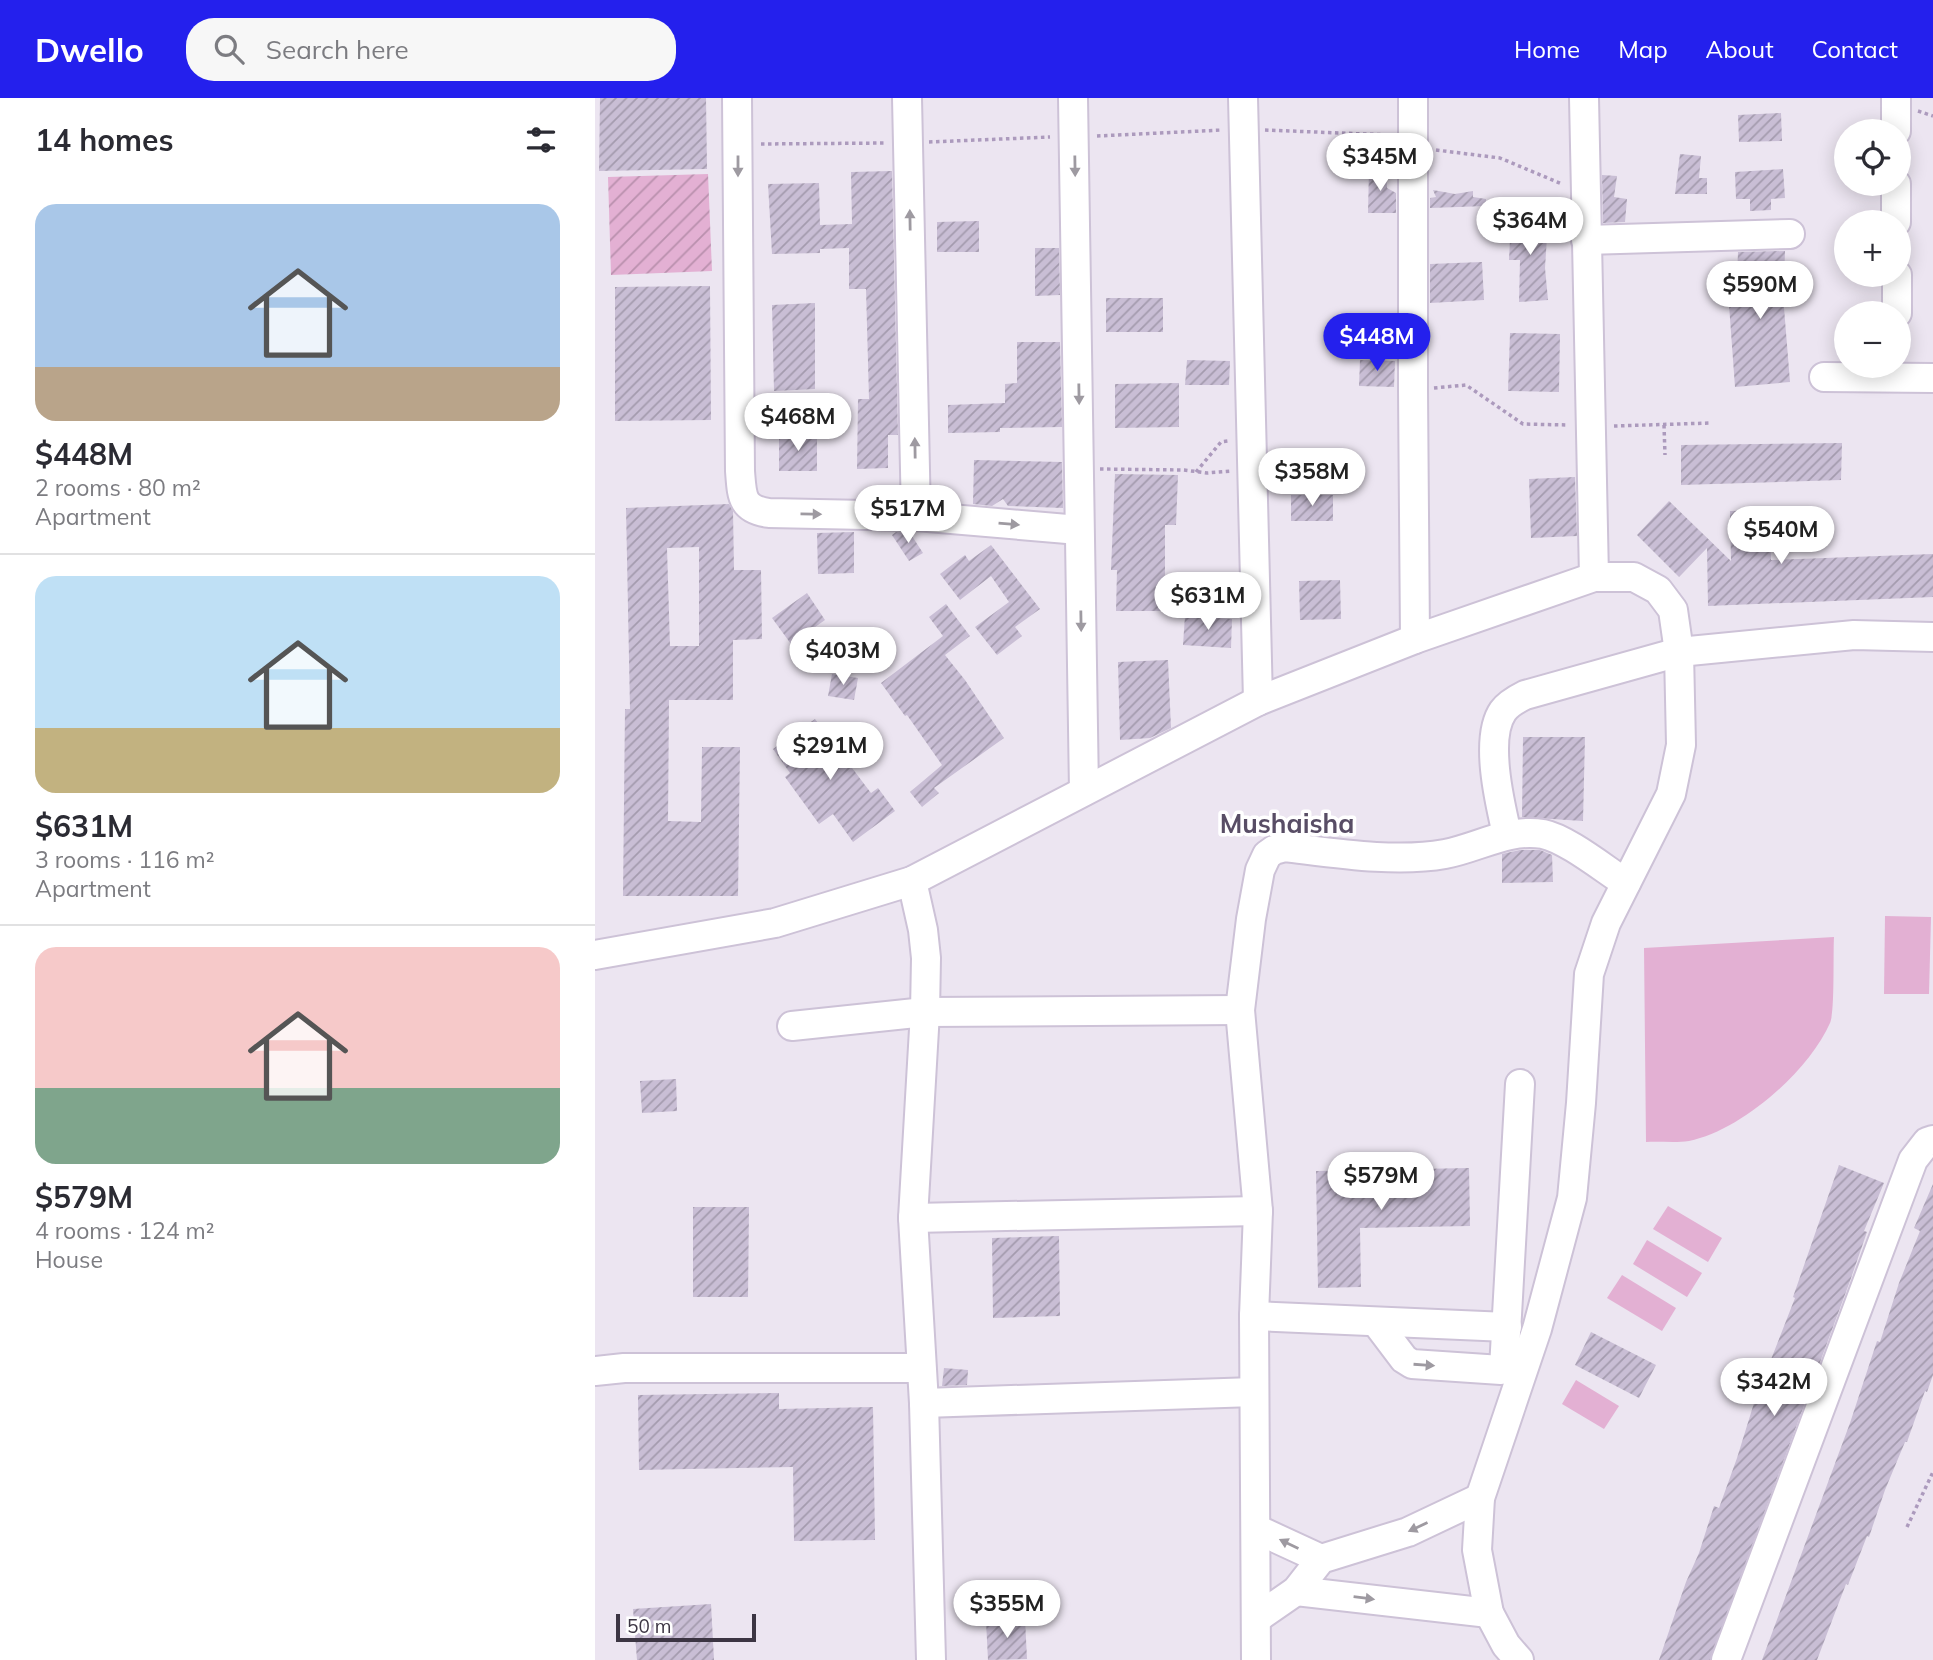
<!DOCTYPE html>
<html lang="en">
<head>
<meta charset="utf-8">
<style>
  body { margin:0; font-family:Mulish,sans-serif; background:#f7f7f7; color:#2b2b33; height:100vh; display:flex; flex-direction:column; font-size:26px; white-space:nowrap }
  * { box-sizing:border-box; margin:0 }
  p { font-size:23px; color:#7c7c81 }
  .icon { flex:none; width:38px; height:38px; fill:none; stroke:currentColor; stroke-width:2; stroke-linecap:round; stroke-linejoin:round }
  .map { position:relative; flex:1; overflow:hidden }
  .panel { display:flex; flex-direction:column; background:#fff; width:595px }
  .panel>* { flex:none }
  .controls { position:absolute; left:1239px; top:21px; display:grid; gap:14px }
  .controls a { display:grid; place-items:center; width:77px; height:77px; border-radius:50%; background:#fff; box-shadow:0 4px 18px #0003; font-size:35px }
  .scale { position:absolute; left:21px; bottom:18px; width:140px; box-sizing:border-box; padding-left:7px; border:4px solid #3c3543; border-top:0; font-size:19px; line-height:24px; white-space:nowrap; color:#3c3543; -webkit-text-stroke:5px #fff; paint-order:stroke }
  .price { position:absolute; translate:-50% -60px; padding:0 16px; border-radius:24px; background:#fff; color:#222; font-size:23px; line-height:46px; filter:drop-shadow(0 2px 4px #0008) }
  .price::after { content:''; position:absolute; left:50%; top:42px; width:21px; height:16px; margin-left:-10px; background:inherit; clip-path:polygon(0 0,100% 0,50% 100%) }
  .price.selected { background:#2420ed; color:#fff }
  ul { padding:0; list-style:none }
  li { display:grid; align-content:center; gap:14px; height:371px; padding:0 35px }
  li+li { border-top:2px solid #e1e1e2 }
  li span { display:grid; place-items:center; height:217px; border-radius:21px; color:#555 }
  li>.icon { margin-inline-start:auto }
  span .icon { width:126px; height:126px; fill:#fffc; stroke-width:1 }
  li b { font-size:30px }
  h2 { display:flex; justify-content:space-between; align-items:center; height:84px; padding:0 35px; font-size:30px }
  header { display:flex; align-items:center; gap:42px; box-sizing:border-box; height:98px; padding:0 35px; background:#2420ed; color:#fff }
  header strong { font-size:33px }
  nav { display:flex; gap:38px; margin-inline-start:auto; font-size:24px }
  .search { width:490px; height:63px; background:#f7f7f7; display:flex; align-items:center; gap:18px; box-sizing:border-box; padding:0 24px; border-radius:28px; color:#7c7c81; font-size:26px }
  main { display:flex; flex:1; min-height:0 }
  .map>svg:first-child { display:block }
  .garden { fill:url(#garden-furrows) }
  .pitch { fill:#e3b0d3 }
  .building { fill:url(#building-hatch); fill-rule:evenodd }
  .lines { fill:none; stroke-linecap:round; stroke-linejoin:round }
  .minor-casing { stroke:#cdc2d7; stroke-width:32 }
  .path { stroke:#ac9abd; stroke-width:3.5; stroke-dasharray:3.5 3.5; stroke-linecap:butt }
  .minor { stroke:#fff; stroke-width:28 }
  .oneway { fill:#9e9aa1 }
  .labels { text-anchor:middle; stroke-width:7; stroke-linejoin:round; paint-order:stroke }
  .neighbourhood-label { font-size:26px; font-weight:bold; fill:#584d65; stroke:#fff }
</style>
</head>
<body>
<header>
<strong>Dwello</strong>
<div class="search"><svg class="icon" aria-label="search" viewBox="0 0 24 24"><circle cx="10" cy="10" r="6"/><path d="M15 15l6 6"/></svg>Search here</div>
<nav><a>Home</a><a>Map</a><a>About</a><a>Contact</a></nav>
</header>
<main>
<section class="panel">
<h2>14 homes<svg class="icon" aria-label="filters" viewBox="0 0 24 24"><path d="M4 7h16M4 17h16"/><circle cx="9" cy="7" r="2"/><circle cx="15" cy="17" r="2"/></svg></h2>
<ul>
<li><span style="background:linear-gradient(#a9c7e8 75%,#b9a48a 0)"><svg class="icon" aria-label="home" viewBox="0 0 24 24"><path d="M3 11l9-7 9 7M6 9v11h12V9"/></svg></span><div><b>$448M</b><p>2 rooms · 80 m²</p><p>Apartment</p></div></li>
<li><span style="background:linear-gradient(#bfe0f5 70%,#c2b280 0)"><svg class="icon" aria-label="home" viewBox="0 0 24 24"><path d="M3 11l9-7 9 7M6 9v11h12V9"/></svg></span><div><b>$631M</b><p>3 rooms · 116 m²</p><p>Apartment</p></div></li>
<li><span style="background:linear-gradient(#f6c9c9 65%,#7fa58c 0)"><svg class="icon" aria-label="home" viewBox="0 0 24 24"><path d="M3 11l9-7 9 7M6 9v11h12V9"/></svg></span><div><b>$579M</b><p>4 rooms · 124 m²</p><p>House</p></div></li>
</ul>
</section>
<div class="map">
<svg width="1338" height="1562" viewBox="0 0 1338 1562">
  <defs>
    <pattern id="garden-furrows" width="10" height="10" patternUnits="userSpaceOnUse" patternTransform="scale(1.75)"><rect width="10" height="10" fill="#e3b0d3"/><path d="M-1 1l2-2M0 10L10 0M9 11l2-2" fill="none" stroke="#b990ad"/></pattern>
    <pattern id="building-hatch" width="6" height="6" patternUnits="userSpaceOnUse" patternTransform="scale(1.75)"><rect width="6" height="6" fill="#c9bed5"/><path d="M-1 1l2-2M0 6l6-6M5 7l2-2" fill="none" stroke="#a49bae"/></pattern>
  </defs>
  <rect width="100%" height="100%" fill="#ece5f1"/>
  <!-- garden -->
  <polygon class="garden" points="113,76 117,173 16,177 13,79"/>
  <!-- pitch -->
  <g class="pitch">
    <polygon points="1290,818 1336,819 1334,896 1289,896"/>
    <path d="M1239 839C1238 855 1240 914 1235 925 1214 973 1146 1033 1094 1043 1080 1045 1064 1043 1051 1044L1049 850Z"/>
    <polygon points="1073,1108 1127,1140 1113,1164 1058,1131"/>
    <polygon points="1052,1142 1107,1175 1092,1199 1038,1166"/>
    <polygon points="1027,1177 1081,1210 1067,1233 1012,1200"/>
    <polygon points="981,1282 1024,1308 1009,1331 967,1306"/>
  </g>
  <!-- building -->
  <g class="building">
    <polygon points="5,0 111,0 112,71 4,73"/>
    <polygon points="1186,15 1187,43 1144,44 1143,17"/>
    <polygon points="1085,56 1106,58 1104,80 1112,80 1112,96 1080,96"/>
    <polygon points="791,69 792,90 801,95 801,115 773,115 774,71"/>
    <polygon points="1188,71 1190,100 1176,101 1176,112 1155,113 1155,101 1141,101 1140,74"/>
    <polygon points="297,73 303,337 293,337 293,370 262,371 263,301 274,301 271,191 254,191 254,150 225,151 225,155 177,156 173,86 224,85 225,127 257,126 256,74"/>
    <polygon points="1007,77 1022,78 1019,99 1032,101 1030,124 1008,125"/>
    <polygon points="838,92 860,96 878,93 878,99 891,101 891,108 835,110 835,100 841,99"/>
    <polygon points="916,121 953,123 950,170 953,202 924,204 925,162 914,162"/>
    <polygon points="384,123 384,154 342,154 342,124"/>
    <polygon points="440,150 464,150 465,197 440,198"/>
    <polygon points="1190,153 1189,185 1187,185 1195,284 1140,289 1134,207 1141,207 1143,154"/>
    <polygon points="887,164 889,202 835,205 835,166"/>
    <polygon points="115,188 116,322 20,323 20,189"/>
    <rect x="511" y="200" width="57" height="34"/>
    <polygon points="220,205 220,291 179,293 177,207"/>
    <polygon points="915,235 965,236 964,294 913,293"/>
    <polygon points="422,244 465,244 467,329 405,330 405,334 353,335 353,307 410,305 410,286 422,285"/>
    <polygon points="592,262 635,263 634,287 590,287"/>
    <polygon points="765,262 800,263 799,289 764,288"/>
    <polygon points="584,285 584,329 520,330 520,286"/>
    <rect x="184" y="337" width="38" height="36"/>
    <polygon points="1247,345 1246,382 1086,387 1086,347"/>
    <polygon points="379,362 467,364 468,410 413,408 408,401 397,408 378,406"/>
    <polygon points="520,376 583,377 581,427 570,427 570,485 573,485 573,513 521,513 522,472 516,472"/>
    <polygon points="980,379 982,438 936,440 934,381"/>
    <rect x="696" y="397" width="42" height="26"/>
    <polygon points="1074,403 1136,463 1135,413 1174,412 1176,462 1338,456 1338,499 1113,508 1112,450 1084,479 1042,437"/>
    <path d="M134 406 138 413 139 472H166L167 541 138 542V602H74L73 723 106 724 107 649H145L143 798H28L30 611H35L31 410ZM104 449V548H75L72 450Z"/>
    <polygon points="259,434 259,475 223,476 222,435"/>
    <polygon points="301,434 315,435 328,455 314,463 297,437"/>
    <polygon points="396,447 445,511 420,529 427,538 402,557 380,529 414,504 396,478 365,502 345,476 370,457 374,463"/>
    <polygon points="745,482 746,521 705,522 704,483"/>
    <polygon points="212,495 230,522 196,546 177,520"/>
    <polygon points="351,506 375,538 350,557 370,582 409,640 339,690 344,695 327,709 315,694 347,667 312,617 310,618 286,585 348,538 334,519"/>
    <polygon points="590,518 637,521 636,550 588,547"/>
    <polygon points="573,562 576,630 555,640 525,642 523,564"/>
    <polygon points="237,576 263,580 259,602 233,598"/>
    <polygon points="220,621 276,695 283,690 300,713 258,744 238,716 224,726 190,679 195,675 178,651"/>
    <polygon points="928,639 990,639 988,723 927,719"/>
    <polygon points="925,752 945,752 957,757 958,784 907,785 907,756"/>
    <polygon points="81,981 82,1013 47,1015 45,983"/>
    <polygon points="1244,1067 1289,1085 1269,1133 1272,1134 1255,1183 1115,1562 1064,1562 1091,1484 1104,1455 1119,1408 1124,1410 1142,1360 1172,1263 1175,1264 1200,1200 1198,1199"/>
    <polygon points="874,1070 875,1128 765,1130 766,1189 723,1190 721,1073"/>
    <polygon points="1338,1086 1338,1277 1332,1294 1330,1293 1312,1344 1310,1344 1290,1392 1274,1439 1272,1438 1253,1487 1251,1486 1222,1562 1167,1562 1255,1325 1282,1243 1285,1244 1304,1185 1325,1133 1319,1130"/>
    <polygon points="98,1109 154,1109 153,1199 98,1199"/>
    <polygon points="464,1138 465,1218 398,1220 397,1140"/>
    <polygon points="996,1234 1061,1267 1044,1300 980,1267"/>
    <polygon points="349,1270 373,1272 372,1287 347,1288"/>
    <polygon points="184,1295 184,1311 278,1309 280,1442 199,1443 198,1369 44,1372 43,1297"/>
    <polygon points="116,1506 119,1562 42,1562 38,1511"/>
    <polygon points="430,1521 432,1561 393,1562 391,1523"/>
  </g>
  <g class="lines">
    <!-- minor casing -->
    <g class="minor-casing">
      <g id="minor">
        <path d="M142 0 145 373C147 398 146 411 174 415L321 418 484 432"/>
        <polyline points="312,0 321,418"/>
        <polyline points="478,0 489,693"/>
        <polyline points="648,0 663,603"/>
        <polyline points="818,0 818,292 820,541"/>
        <polyline points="989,0 999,479"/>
        <polyline points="1301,0 1301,33"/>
        <polyline points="1301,86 1301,124"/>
        <polyline points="991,142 1195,136"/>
        <polyline points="1302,177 1302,215"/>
        <polyline points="1229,279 1338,280"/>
        <path d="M912 736C905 706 889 640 908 613 913 606 922 601 930 597L1084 554 1259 537 1338 539"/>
        <polyline points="317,783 328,832 331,860 330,914 318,1120 329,1305 336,1562"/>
        <polyline points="0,857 180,825 317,783 663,603 820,541 999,479 1039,479 1063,492 1078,512 1084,554 1086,647 1076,696 1011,825 994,876 986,1005 977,1100 942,1231 885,1400 882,1452 894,1515 911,1547 924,1562"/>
        <polyline points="197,928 330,914 645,912"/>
        <polyline points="318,1120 663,1113"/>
        <polyline points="659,1218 912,1229"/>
        <polyline points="781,1224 809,1261 817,1266 906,1272 909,1270 925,986"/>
        <polyline points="0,1273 29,1270 325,1270"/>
        <polyline points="329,1305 659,1294"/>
        <polyline points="661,1431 726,1461"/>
        <polyline points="701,1493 894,1515"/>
        <polyline points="662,1520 701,1493 726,1461 813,1434 885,1400"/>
        <path d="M661 1562 659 1218 663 1113 645 912 656 821 665 772 672 757 679 752 690 749C740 755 800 765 850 756 883 750 913 730 948 736 972 741 1009 771 1031 785"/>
        <polyline points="1131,1562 1318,1062 1332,1044 1338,1042"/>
      </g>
    </g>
    <!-- path -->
    <g class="path">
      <polyline points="1323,13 1338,18"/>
      <polyline points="670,32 795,37"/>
      <polyline points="502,38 627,32"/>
      <polyline points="334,44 455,39"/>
      <polyline points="166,46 291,45"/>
      <polyline points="841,52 905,60 967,86"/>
      <polyline points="839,290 871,287 928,326 973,327"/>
      <polyline points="1069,327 1070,357"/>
      <polyline points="1019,328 1115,325"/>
      <polyline points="505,371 589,372 612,375 637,373"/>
      <polyline points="601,374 626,344 633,343"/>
      <polyline points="1312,1429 1338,1374"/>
    </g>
    <!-- minor -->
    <use href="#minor" class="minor"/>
  </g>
  <!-- one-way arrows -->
  <defs><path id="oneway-solid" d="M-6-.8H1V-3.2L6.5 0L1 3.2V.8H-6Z" transform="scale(1.75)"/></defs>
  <g class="oneway">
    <use href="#oneway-solid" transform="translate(143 68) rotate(90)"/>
    <use href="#oneway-solid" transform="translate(480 68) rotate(89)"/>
    <use href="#oneway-solid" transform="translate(315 122) rotate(-91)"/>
    <use href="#oneway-solid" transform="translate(484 296) rotate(89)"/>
    <use href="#oneway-solid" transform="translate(320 350) rotate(-91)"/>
    <use href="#oneway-solid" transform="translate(216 416) rotate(1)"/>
    <use href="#oneway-solid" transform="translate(414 426) rotate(5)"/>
    <use href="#oneway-solid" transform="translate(486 523) rotate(89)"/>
    <use href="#oneway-solid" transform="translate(829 1267) rotate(4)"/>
    <use href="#oneway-solid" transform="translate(823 1429) rotate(155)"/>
    <use href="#oneway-solid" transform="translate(694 1446) rotate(-154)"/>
    <use href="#oneway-solid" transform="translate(769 1500) rotate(7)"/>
  </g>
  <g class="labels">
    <!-- neighbourhood labels -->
    <g class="neighbourhood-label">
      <text x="692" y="735">Mushaisha</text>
    </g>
  </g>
</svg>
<div class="controls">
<a><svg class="icon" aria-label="locate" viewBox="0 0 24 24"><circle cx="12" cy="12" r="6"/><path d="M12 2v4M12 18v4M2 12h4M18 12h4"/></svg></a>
<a>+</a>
<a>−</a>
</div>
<div class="scale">50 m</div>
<b class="price" style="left:785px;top:95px">$345M</b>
<b class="price" style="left:935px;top:159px">$364M</b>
<b class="price" style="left:1165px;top:223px">$590M</b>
<b class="price selected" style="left:782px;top:275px">$448M</b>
<b class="price" style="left:203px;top:355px">$468M</b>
<b class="price" style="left:717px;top:410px">$358M</b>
<b class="price" style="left:313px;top:447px">$517M</b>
<b class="price" style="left:1186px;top:468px">$540M</b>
<b class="price" style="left:613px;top:534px">$631M</b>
<b class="price" style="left:248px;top:589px">$403M</b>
<b class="price" style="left:235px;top:684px">$291M</b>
<b class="price" style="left:786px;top:1114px">$579M</b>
<b class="price" style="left:1179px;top:1320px">$342M</b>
<b class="price" style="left:412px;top:1542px">$355M</b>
</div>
</main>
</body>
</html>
